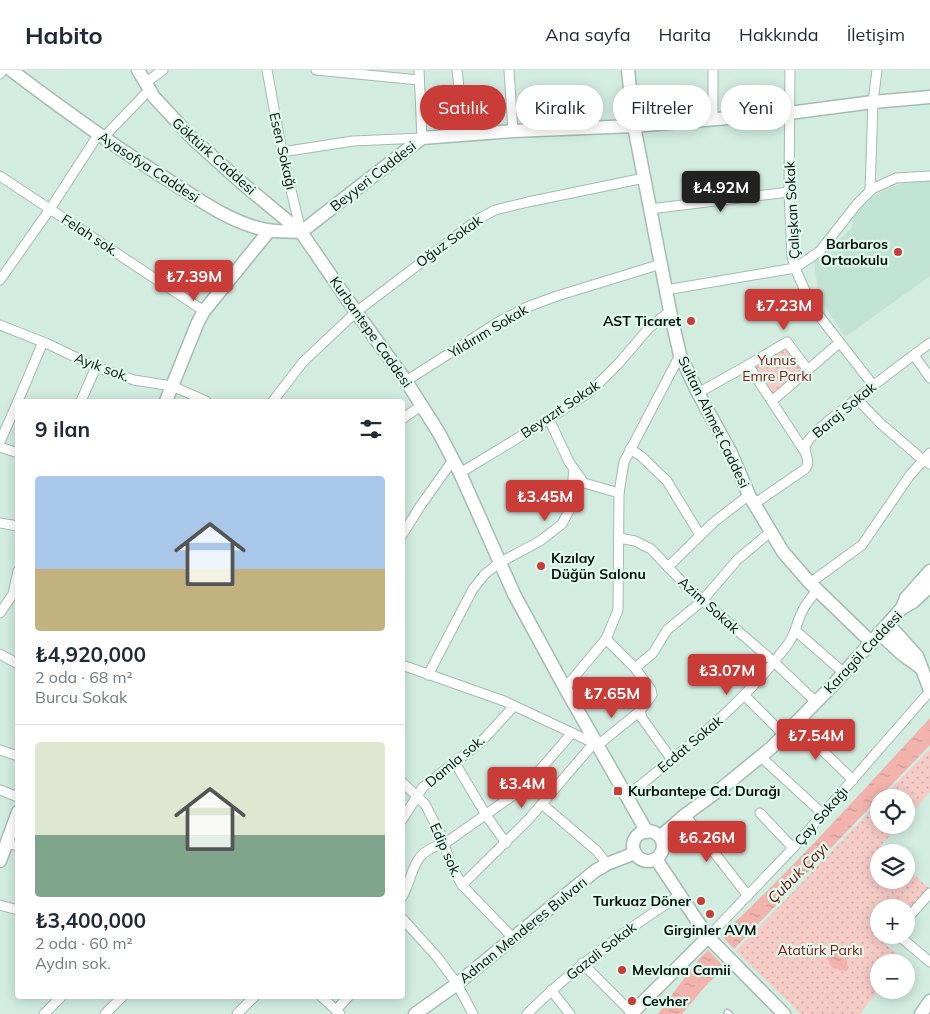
<!DOCTYPE html>
<html lang="tr">
<head>
<meta charset="utf-8">
<style>
  body { margin:0; font-family:Mulish,sans-serif; background:#f6f6f7; color:#1f2937; height:100vh; display:flex; flex-direction:column; font-size:19px; white-space:nowrap }
  * { box-sizing:border-box; margin:0 }
  p { font-size:16px; color:#747a83 }
  .icon { flex:none; width:28px; height:28px; fill:none; stroke:currentColor; stroke-width:2; stroke-linecap:round; stroke-linejoin:round }
  .map { position:relative; flex:1; overflow:hidden }
  .side { position:absolute; left:15px; top:329px; width:390px; height:600px; display:flex; flex-direction:column; background:#fff; border-radius:5px; box-shadow:0 2px 12px #0003 }
  .side>* { flex:none }
  .guide { position:absolute; left:420px; top:15px; width:435px; height:45px; display:flex; gap:10px }
  .buttons { position:absolute; left:870px; top:719px; display:grid; gap:10px }
  .buttons a { display:grid; place-items:center; width:45px; height:45px; border-radius:50%; background:#fff; box-shadow:0 2px 12px #0003; font-size:25px }
  .price { position:absolute; translate:-50% -42px; padding:0 11px; border-radius:5px; background:#ca3c37; color:#fff; font-size:16px; line-height:32px; filter:drop-shadow(0 1px 2px #0008) }
  .price::after { content:''; position:absolute; left:50%; top:30px; width:15px; height:11px; margin-left:-8px; background:inherit; clip-path:polygon(0 0,100% 0,50% 100%) }
  .price.active { background:#222; color:#fff }
  ul { padding:0; list-style:none }
  li { display:grid; align-content:center; gap:10px; height:265px; padding:0 20px }
  li+li { border-top:1px solid #e0e1e3 }
  li span { display:grid; place-items:center; height:155px; border-radius:5px; color:#555 }
  li>.icon { margin-inline-start:auto }
  span .icon { width:90px; height:90px; fill:#fffc; stroke-width:1 }
  li b { font-size:21px }
  h2 { display:flex; justify-content:space-between; align-items:center; height:60px; padding:0 20px; font-size:21px }
  .pill { padding:0 18px; border-radius:22px; background:#fff; box-shadow:0 2px 12px #0003; font-size:18px; line-height:45px }
  .pill.active { background:#ca3c37; color:#fff }
  header { display:flex; align-items:center; gap:30px; box-sizing:border-box; height:70px; padding:0 25px; background:#fff; border-bottom:1px solid #e0e1e3 }
  header strong { font-size:24px }
  nav { display:flex; gap:28px; margin-inline-start:auto; font-size:18px }
  .map>svg:first-child { display:block }
  .built { fill:#c1e3d3 }
  .park { fill:url(#park-dots) }
  .water { fill:url(#water-ripples) }
  .lines { fill:none; stroke-linecap:round; stroke-linejoin:round }
  .lane-casing { stroke:#a4bcb1; stroke-width:7 }
  .street-casing { stroke:#a4bcb1; stroke-width:11 }
  .secondary-casing { stroke:#a4bcb1; stroke-width:15 }
  .lane { stroke:#fff; stroke-width:4.5 }
  .street { stroke:#fff; stroke-width:9 }
  .secondary { stroke:#fff; stroke-width:12 }
  .poi-dot { fill:#ca3c37; stroke:#dff9ed; stroke-width:2 }
  .labels { text-anchor:middle; stroke-width:4.5; stroke-linejoin:round; paint-order:stroke }
  .street-label { font-size:14px; fill:#070f0b; stroke:#dff9ed }
  .poi-label { font-size:14px; font-weight:bold; fill:#070f0b; stroke:#dff9ed; text-anchor:start }
  .park-label { font-size:14px; fill:#8d1517; stroke:#dff9ed }
  .water-label { font-size:15px; font-style:italic; fill:#680e0f; stroke:#dff9ed }
</style>
</head>
<body>
<header>
<strong>Habito</strong>
<nav><a>Ana sayfa</a><a>Harita</a><a>Hakkında</a><a>İletişim</a></nav>
</header>
<div class="map">
<svg width="930" height="944" viewBox="0 0 930 944">
  <defs>
    <pattern id="park-dots" width="8" height="8" patternUnits="userSpaceOnUse" patternTransform="scale(1.25)"><rect width="8" height="8" fill="#f5cbc6"/><path d="M2 2h.1M6 6h.1" fill="none" stroke="#d1ada9" stroke-width="1.8" stroke-linecap="round"/></pattern>
    <pattern id="water-ripples" width="26" height="14" patternUnits="userSpaceOnUse" patternTransform="scale(1.25)"><rect width="26" height="14" fill="#f2b3ac"/><path d="M2 4q2-2 4 0t4 0M15 11q2-2 4 0t4 0" fill="none" stroke="#ce9993"/></pattern>
  </defs>
  <rect width="100%" height="100%" fill="#d2ece0"/>
  <!-- built -->
  <polygon class="built" points="916,110 930,110 930,206 845,267 819,227 814,192 852,158 854,145 872,127 891,117"/>
  <!-- park -->
  <g class="park">
    <polygon points="786,274 802,300 772,327 749,293"/>
    <polygon points="930,679 930,722 906,750 906,728 883,727"/>
    <polygon points="879,732 879,755 901,755 880,776 887,782 879,782 879,810 906,810 906,798 929,818 906,845 906,838 879,838 879,865 890,865 884,873 902,888 899,892 879,892 879,919 860,944 801,944 736,881"/>
  </g>
  <!-- water -->
  <g class="water">
    <path d="M930 648V675L734 879 721 865C795 797 862 721 930 648Z"/>
    <polygon points="708,880 726,899 709,912 682,944 658,944 693,896"/>
    <path d="M836 881 841 882 847 890V895L849 898 847 901C838 900 829 899 828 888Z"/>
  </g>
  <g class="lines">
    <!-- lane casing -->
    <g class="lane-casing">
      <polyline id="lane" points="727,942 730,944"/>
    </g>
    <!-- street casing -->
    <g class="street-casing">
      <g id="street">
        <polyline points="267,0 282,82 301,162"/>
        <polyline points="316,0 419,10"/>
        <polyline points="457,0 464,64"/>
        <polyline points="509,0 513,61"/>
        <polyline points="713,0 713,49"/>
        <polyline points="790,0 789,122 792,186 795,198 810,232 820,247 873,315"/>
        <polyline points="0,4 3,0"/>
        <polyline points="145,13 163,0"/>
        <polyline points="103,68 149,20"/>
        <polyline points="282,82 353,71 422,68 419,0"/>
        <polyline points="0,106 204,241"/>
        <polyline points="870,121 873,32 877,0"/>
        <polyline points="650,139 789,122"/>
        <polyline points="0,210 50,139 98,65"/>
        <polyline points="666,220 795,198 820,181 857,134 872,119 896,108 930,106"/>
        <polyline points="0,255 48,274 96,297 134,310 172,316 206,331"/>
        <polyline points="914,285 930,308"/>
        <polyline points="748,295 787,272 808,300"/>
        <polyline points="406,311 500,251 527,237 557,226 661,194"/>
        <polyline points="698,323 748,295 805,382"/>
        <polyline points="857,329 880,353 923,390 930,394"/>
        <polyline points="18,331 43,272"/>
        <polyline points="81,331 96,297"/>
        <polyline points="273,331 303,292 356,242 480,148 495,140 528,132 644,108"/>
        <polyline points="772,331 839,273"/>
        <polyline points="402,349 422,335"/>
        <polyline points="549,349 569,392 584,413 619,423"/>
        <polyline points="0,372 18,331"/>
        <polyline points="0,377 18,383"/>
        <polyline points="630,379 641,386 667,411 700,465"/>
        <polyline points="460,403 549,349 591,321 619,293 649,258 670,241"/>
        <path d="M754 434 805 399C813 390 800 381 808 371 820 356 838 343 854 331 879 311 904 292 930 273"/>
        <polyline points="0,453 18,456"/>
        <polyline points="402,465 421,435 453,390"/>
        <polyline points="619,468 635,471 651,479 687,517 774,592 816,632"/>
        <polyline points="668,497 714,452 749,425"/>
        <polyline points="810,513 862,475 910,405 930,383"/>
        <polyline points="0,543 13,524 18,501"/>
        <polyline points="796,561 844,603"/>
        <polyline points="606,569 635,598 651,620 652,625 640,641 642,648 672,690"/>
        <polyline points="0,584 18,594"/>
        <polyline points="402,595 504,631 598,675 640,641"/>
        <polyline points="635,598 653,583 667,560 702,531 737,490 770,462"/>
        <polyline points="428,605 473,519 485,504 499,493 540,471 562,454 570,439 574,399"/>
        <polyline points="565,618 606,569 618,540 619,423 624,392 680,285"/>
        <polyline points="744,625 784,665"/>
        <polyline points="795,654 853,710"/>
        <polyline points="0,680 18,686"/>
        <polyline points="761,687 823,744"/>
        <polyline points="455,693 486,745 506,773"/>
        <polyline points="402,712 425,734 441,765 451,795 462,815 513,868"/>
        <polyline points="0,720 18,727"/>
        <path d="M627 726C685 679 744 634 788 574 796 563 796 554 802 542 805 534 812 527 817 520"/>
        <polyline points="542,734 597,781 607,794"/>
        <polyline points="760,743 793,778"/>
        <polyline points="685,745 748,826"/>
        <polyline points="402,750 423,717 481,672 514,636"/>
        <polyline points="6,773 18,776"/>
        <polyline points="462,815 528,750 594,673"/>
        <path d="M402 827C416 802 410 782 444 774L525 717 572 663"/>
        <polyline points="0,835 18,840"/>
        <polyline points="402,848 438,888 457,914 473,944"/>
        <polyline points="906,850 930,823"/>
        <polyline points="898,865 930,892"/>
        <polyline points="708,867 793,778 930,621"/>
        <polyline points="582,893 632,943"/>
        <polyline points="551,920 570,944"/>
        <polyline points="321,926 340,944"/>
        <polyline points="336,940 349,926"/>
        <polyline points="44,944 62,926"/>
        <polyline points="105,944 123,926"/>
        <polyline points="237,944 255,926"/>
        <path d="M527 944C574 897 625 861 680 825"/>
      </g>
    </g>
    <!-- secondary casing -->
    <g class="secondary-casing">
      <g id="secondary">
        <path d="M11 0C65 41 119 80 176 115 204 133 234 154 267 160 278 162 290 161 301 162"/>
        <polyline points="138,0 154,27 193,69 242,113 301,162 356,242 406,311 439,363 460,403 514,524 565,618 647,762"/>
        <polyline points="628,0 634,56 670,241 680,285 698,323 730,381 749,425 783,482 810,513 872,573"/>
        <polyline points="301,162 422,68 513,61 634,56 789,43 873,32 930,27"/>
        <polyline points="166,331 198,252 204,241 269,161"/>
        <polyline points="902,538 906,528 930,501"/>
        <polyline points="889,555 917,586 930,620"/>
        <polyline points="880,564 903,585 921,598"/>
        <circle cx="648" cy="776" r="15"/>
        <polyline points="660,767 685,745 722,718 771,678 832,616 902,538 913,532 930,516"/>
        <polyline points="656,789 708,867 784,944"/>
        <polyline points="0,791 18,742"/>
        <polyline points="415,944 457,914 595,801 607,794 635,783"/>
        <polyline points="631,944 708,867"/>
        <polyline points="921,944 930,931"/>
      </g>
    </g>
    <!-- lane -->
    <use href="#lane" class="lane"/>
    <!-- street -->
    <use href="#street" class="street"/>
    <!-- secondary -->
    <use href="#secondary" class="secondary"/>
  </g>
  <!-- markers -->
  <g class="poi-dot">
    <circle cx="898" cy="182" r="5"/>
    <circle cx="691" cy="251" r="5"/>
    <circle cx="541" cy="496" r="5"/>
    <rect x="613" y="716" width="10" height="10" rx="2.5"/>
    <circle cx="701" cy="831" r="5"/>
    <circle cx="710" cy="844" r="5"/>
    <circle cx="622" cy="900" r="5"/>
    <circle cx="632" cy="931" r="5"/>
  </g>
  <g class="labels">
    <!-- street labels -->
    <g class="street-label">
      <text transform="translate(283 81) rotate(77)" y="5">Esen Sokağı</text>
      <text transform="translate(214 86) rotate(42)" y="5">Göktürk Caddesi</text>
      <text transform="translate(149 97) rotate(33)" y="5">Ayasofya Caddesi</text>
      <text transform="translate(373 106) rotate(-38)" y="5">Beyyeri Caddesi</text>
      <text transform="translate(792 140) rotate(-93)" y="5">Çalışkan Sokak</text>
      <text transform="translate(90 165) rotate(33)" y="5">Felah sok.</text>
      <text transform="translate(449 171) rotate(-36)" y="5">Oğuz Sokak</text>
      <text transform="translate(488 261) rotate(-31)" y="5">Yıldırım Sokak</text>
      <text transform="translate(371 262) rotate(55)" y="5">Kurbantepe Caddesi</text>
      <text transform="translate(102 297) rotate(21)" y="5">Ayık sok.</text>
      <text transform="translate(560 339) rotate(-34)" y="5">Beyazıt Sokak</text>
      <text transform="translate(844 340) rotate(-40)" y="5">Baraj Sokak</text>
      <text transform="translate(714 352) rotate(64)" y="5">Sultan Ahmet Caddesi</text>
      <text transform="translate(709 535) rotate(42)" y="5">Azim Sokak</text>
      <text transform="translate(863 582) rotate(-47)" y="5">Karagöl Caddesi</text>
      <text transform="translate(690 674) rotate(-40)" y="5">Ecdat Sokak</text>
      <text transform="translate(455 691) rotate(-40)" y="5">Damla sok.</text>
      <text transform="translate(821 746) rotate(-49)" y="5">Çay Sokağı</text>
      <text transform="translate(446 780) rotate(66)" y="5">Edip sok.</text>
      <text transform="translate(523 860) rotate(-39)" y="5">Adnan Menderes Bulvarı</text>
      <text transform="translate(601 881) rotate(-38)" y="5">Gazali Sokak</text>
    </g>
    <!-- poi labels -->
    <g class="poi-label">
      <text x="888" y="179" text-anchor="end">Barbaros<tspan x="888" dy="16">Ortaokulu</tspan></text>
      <text x="681" y="256" text-anchor="end">AST Ticaret</text>
      <text x="551" y="493">Kızılay<tspan x="551" dy="16">Düğün Salonu</tspan></text>
      <text x="628" y="726">Kurbantepe Cd. Durağı</text>
      <text x="691" y="836" text-anchor="end">Turkuaz Döner</text>
      <text x="710" y="865" text-anchor="middle">Girginler AVM</text>
      <text x="632" y="905">Mevlana Camii</text>
      <text x="642" y="936">Cevher</text>
    </g>
    <!-- park labels -->
    <g class="park-label">
      <text x="777" y="295">Yunus<tspan x="777" dy="16">Emre Parkı</tspan></text>
      <text x="820" y="885">Atatürk Parkı</text>
    </g>
    <!-- water labels -->
    <g class="water-label">
      <text transform="translate(798 803) rotate(-45)" y="5">Çubuk Çayı</text>
    </g>
  </g>
</svg>
<div class="buttons">
<a><svg class="icon" aria-label="locate" viewBox="0 0 24 24"><circle cx="12" cy="12" r="6"/><path d="M12 2v4M12 18v4M2 12h4M18 12h4"/></svg></a>
<a><svg class="icon" aria-label="layers" viewBox="0 0 24 24"><path d="M12 4l9 5-9 5-9-5zM3 14l9 5 9-5"/></svg></a>
<a>+</a>
<a>−</a>
</div>
<b class="price active" style="left:721px;top:143px">₺4.92M</b>
<b class="price" style="left:194px;top:232px">₺7.39M</b>
<b class="price" style="left:784px;top:261px">₺7.23M</b>
<b class="price" style="left:545px;top:452px">₺3.45M</b>
<b class="price" style="left:727px;top:626px">₺3.07M</b>
<b class="price" style="left:612px;top:649px">₺7.65M</b>
<b class="price" style="left:816px;top:691px">₺7.54M</b>
<b class="price" style="left:522px;top:739px">₺3.4M</b>
<b class="price" style="left:707px;top:793px">₺6.26M</b>
<div class="guide">
<a class="pill active">Satılık</a>
<a class="pill">Kiralık</a>
<a class="pill">Filtreler</a>
<a class="pill">Yeni</a>
</div>
<section class="side">
<h2>9 ilan<svg class="icon" aria-label="filters" viewBox="0 0 24 24"><path d="M4 7h16M4 17h16"/><circle cx="9" cy="7" r="2"/><circle cx="15" cy="17" r="2"/></svg></h2>
<ul>
<li><span style="background:linear-gradient(#a9c7e8 60%,#c2b280 0)"><svg class="icon" aria-label="home" viewBox="0 0 24 24"><path d="M3 11l9-7 9 7M6 9v11h12V9"/></svg></span><div><b>₺4,920,000</b><p>2 oda · 68 m²</p><p>Burcu Sokak</p></div></li>
<li><span style="background:linear-gradient(#dfe7d0 60%,#7fa58c 0)"><svg class="icon" aria-label="home" viewBox="0 0 24 24"><path d="M3 11l9-7 9 7M6 9v11h12V9"/></svg></span><div><b>₺3,400,000</b><p>2 oda · 60 m²</p><p>Aydın sok.</p></div></li>
</ul>
</section>
</div>
</body>
</html>
